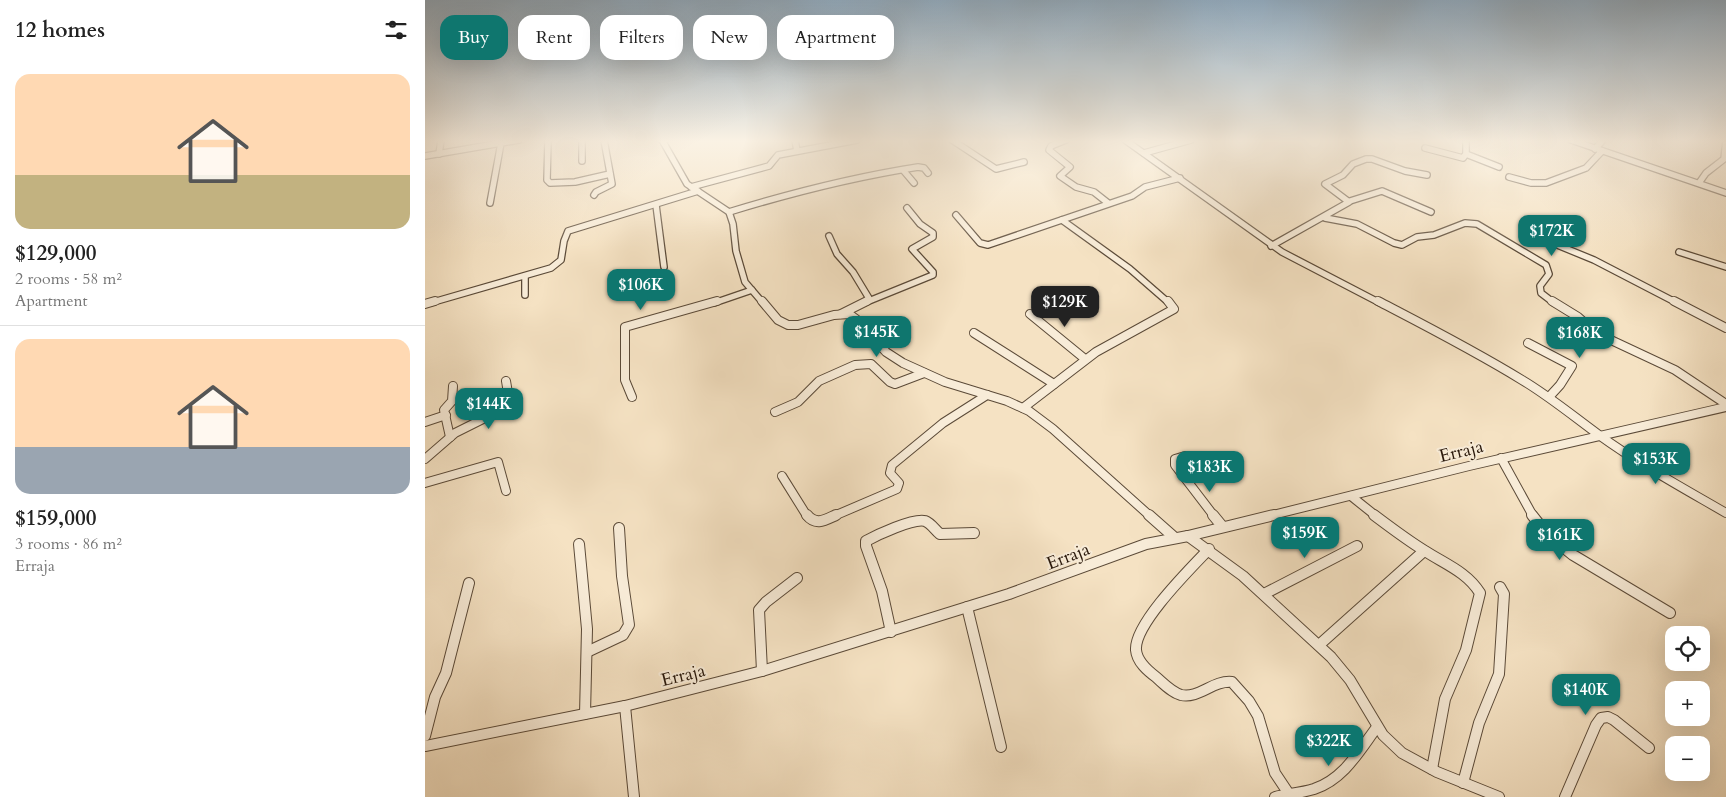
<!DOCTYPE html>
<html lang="en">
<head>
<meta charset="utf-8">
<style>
  body { margin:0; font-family:Cardo,serif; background:#f2f2f2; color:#222; height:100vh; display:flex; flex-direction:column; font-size:19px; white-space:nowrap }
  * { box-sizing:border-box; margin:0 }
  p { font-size:16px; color:#767676 }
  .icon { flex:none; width:28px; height:28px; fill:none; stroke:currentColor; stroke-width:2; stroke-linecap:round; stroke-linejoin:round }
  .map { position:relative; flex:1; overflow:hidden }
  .sheet { display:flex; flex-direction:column; background:#fff; width:425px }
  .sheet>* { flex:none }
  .hud { position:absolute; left:15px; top:15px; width:475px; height:45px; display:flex; gap:10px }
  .controls { position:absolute; left:1240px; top:626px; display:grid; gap:10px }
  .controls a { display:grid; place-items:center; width:45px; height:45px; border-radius:10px; background:#fff; box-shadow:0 5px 20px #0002; font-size:25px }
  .price { position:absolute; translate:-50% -42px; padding:0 11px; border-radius:10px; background:#0f766e; color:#fff; font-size:16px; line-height:32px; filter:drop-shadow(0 1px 2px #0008) }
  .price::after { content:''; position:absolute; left:50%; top:30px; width:15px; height:11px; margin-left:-8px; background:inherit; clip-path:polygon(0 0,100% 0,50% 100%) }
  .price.active { background:#222; color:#fff }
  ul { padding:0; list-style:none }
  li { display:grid; align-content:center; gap:10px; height:265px; padding:0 15px }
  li+li { border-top:1px solid #e0e0e0 }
  li span { display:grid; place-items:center; height:155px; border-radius:15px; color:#555 }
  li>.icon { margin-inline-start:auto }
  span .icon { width:90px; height:90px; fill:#fffc; stroke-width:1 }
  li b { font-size:21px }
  h2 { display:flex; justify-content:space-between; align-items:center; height:60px; padding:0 15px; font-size:21px }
  .tag { padding:0 18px; border-radius:15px; background:#fff; box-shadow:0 5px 20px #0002; font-size:18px; line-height:45px }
  .tag.active { background:#0f766e; color:#fff }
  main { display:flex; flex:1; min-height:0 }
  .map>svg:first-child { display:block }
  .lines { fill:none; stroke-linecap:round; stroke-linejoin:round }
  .minor-far2-casing { stroke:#5b4a38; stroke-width:8 }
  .minor-far1-casing { stroke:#5b4a38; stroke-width:10 }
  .minor-casing { stroke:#5b4a38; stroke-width:12 }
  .minor-far2 { stroke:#f8ecd8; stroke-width:5.5 }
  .minor-far1 { stroke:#f8ecd8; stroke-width:8 }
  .minor { stroke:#f8ecd8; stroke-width:10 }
  .labels { text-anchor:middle; stroke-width:4; stroke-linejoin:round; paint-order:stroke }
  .near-street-label { font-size:18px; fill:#28170a; stroke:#f8ecd8 }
</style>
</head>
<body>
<main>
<section class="sheet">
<h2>12 homes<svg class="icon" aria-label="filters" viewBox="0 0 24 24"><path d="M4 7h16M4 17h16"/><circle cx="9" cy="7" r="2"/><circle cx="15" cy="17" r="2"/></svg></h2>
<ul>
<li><span style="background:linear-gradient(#ffd9b3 65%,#c2b280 0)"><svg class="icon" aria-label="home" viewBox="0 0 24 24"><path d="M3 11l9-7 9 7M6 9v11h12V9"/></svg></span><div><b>$129,000</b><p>2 rooms · 58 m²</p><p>Apartment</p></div></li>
<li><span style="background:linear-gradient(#ffd9b3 70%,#9aa5b1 0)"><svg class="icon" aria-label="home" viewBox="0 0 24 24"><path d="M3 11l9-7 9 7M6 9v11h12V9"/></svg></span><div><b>$159,000</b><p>3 rooms · 86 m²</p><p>Erraja</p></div></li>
</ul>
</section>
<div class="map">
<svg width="1301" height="797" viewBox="0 0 1301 797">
  <rect width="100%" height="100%" fill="#f5e2c3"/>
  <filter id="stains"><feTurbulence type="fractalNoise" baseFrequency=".004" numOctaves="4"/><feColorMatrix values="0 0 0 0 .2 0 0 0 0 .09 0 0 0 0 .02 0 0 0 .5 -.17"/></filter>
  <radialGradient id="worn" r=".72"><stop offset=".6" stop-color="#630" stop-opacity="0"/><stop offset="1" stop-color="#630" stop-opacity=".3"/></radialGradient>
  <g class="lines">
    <!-- minor-far2 casing -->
    <g class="minor-far2-casing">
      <g id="minor-far2">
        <polyline points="123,140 122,180 125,183 150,182 185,174"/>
        <polyline points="157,140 157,161"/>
        <polyline points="237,140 262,184 304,212 308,224 311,251 320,282 338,303"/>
        <polyline points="370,140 372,151"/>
        <polyline points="527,140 571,169 599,162"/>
        <polyline points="641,140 626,146 624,150 645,167 635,176 651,187 669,192 683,203"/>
        <polyline points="700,140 857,252 955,303"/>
        <polyline points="1146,140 1301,193"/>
        <polyline points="1000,148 1038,158 1041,154 1041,140"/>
        <polyline points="1170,149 1178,140"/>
        <polyline points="719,153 766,140"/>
        <polyline points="14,154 16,140"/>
        <polyline points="1041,154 1074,167"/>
        <polyline points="0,156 76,143"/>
        <polyline points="478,170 489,183"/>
        <polyline points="1084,177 1106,183 1121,183 1161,168 1177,151"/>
        <polyline points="1274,183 1281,173 1299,159 1301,140"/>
        <polyline points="266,187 344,166 353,155 432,140"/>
        <polyline points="169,195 171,192 187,184 179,140"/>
        <polyline points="925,201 957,191 1006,212"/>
        <polyline points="65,203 76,143 94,140"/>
        <polyline points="231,205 239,267"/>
        <path d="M304 212C366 193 429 177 493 167L499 168 503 173"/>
        <polyline points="531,215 555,243 563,245 707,196 720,187 755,178"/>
        <polyline points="900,218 932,224 969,243 977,245 992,237 1009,235 1040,223 1052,224 1121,265 1124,274 1115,286 1116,293 1129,303"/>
        <polyline points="637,220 705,269 744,303"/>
        <polyline points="1108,235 1169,260 1252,303"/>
        <polyline points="404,236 412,254 428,272 445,300"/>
        <polyline points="846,246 924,202 900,184 918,175 928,164 941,159 947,159 980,171 1002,175"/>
        <polyline points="1254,252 1301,267"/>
        <polyline points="100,276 100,295"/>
        <polyline points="5,303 126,268 136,260 139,241 143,231 273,191"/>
        <polyline points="289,303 327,290"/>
        <polyline points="439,303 508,275 508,272 487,249 508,237 508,233 495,224 482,208"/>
      </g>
    </g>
    <!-- minor-far1 casing -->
    <g class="minor-far1-casing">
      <g id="minor-far1">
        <polyline points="337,301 353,320 363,325 373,325 409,315 424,314 431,319 461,352 478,363 520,382 582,401 604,411 628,429 725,516"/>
        <path d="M953 301C1001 326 1050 351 1097 380 1124 396 1148 416 1174 435 1214 464 1258 488 1301 513"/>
        <polyline points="1127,301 1153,317 1171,333 1250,370 1301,404"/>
        <polyline points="1249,301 1301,328"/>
        <polyline points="0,304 10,301"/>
        <polyline points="416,314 442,301"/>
        <polyline points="605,314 660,359"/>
        <polyline points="549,333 629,384"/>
        <polyline points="1103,343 1147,366 1135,385 1124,397"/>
        <polyline points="207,397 200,380 200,327 292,301"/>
        <polyline points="598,408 671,352 749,309 743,301"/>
        <polyline points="350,412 373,402 394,381 430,365 446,364 465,382 470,384 499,373"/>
        <polyline points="0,422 21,415"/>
        <polyline points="25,437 19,410 27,401 28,386"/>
        <polyline points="760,456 750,459 750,465 789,516"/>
        <polyline points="1076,458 1108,516"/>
        <polyline points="0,459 30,433 80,408 84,399 81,381"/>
        <polyline points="357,476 382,516"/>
        <polyline points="0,483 73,462 81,491"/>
        <polyline points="926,496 951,516"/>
        <polyline points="409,516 472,489 474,483 465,473 467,465 518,423 562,395"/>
        <polyline points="844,516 1044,466 1301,407"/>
      </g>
    </g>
    <!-- minor casing -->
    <g class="minor-casing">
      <g id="minor">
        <path d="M382 515C391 526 400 520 411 515"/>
        <polyline points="724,515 750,538"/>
        <polyline points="788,515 797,526"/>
        <path d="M949 515C965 527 982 540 1000 551 1020 564 1042 572 1055 593L1041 650 1020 699 1007 769"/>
        <polyline points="1107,515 1122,534 1148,555 1245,613"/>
        <polyline points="763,536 818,576 906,657 925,680 958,735 977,753 1012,772 1074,797"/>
        <polyline points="154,544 162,629 160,714"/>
        <path d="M784 549C766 568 709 624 711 650 712 662 723 671 731 677 739 684 746 692 756 695 774 699 788 680 807 682L824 701 833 716 850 773 866 797"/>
        <polyline points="839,594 932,546"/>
        <polyline points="542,607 576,747"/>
        <path d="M466 632 457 591 441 546V541C452 535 488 518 500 521 506 523 510 530 515 534L549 533"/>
        <polyline points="894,645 999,551"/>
        <polyline points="164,651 198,635 204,625 197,576 194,528"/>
        <polyline points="337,671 334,610 341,602 372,578"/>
        <polyline points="200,706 209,797"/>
        <polyline points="0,736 10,697 21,673 44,583"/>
        <polyline points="0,746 200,706 337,671 584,594 721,544 763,536 849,515"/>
        <polyline points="1038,783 1054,723 1074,674 1079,594 1075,587"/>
        <path d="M850 797C863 794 876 793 889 789 919 779 934 751 952 727"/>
        <polyline points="1140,797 1171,725 1176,718 1183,717 1189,720 1224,748"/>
      </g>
    </g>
    <!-- minor-far2 -->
    <use href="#minor-far2" class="minor-far2"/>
    <!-- minor-far1 -->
    <use href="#minor-far1" class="minor-far1"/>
    <!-- minor -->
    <use href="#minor" class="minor"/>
  </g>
  <!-- sky -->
  <linearGradient id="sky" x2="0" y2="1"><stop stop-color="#91abc0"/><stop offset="0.56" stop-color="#faf2e4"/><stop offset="1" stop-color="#faf2e4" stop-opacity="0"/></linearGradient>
  <rect width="1301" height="252" fill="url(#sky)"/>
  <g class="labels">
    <!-- near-street labels -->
    <g class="near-street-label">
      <text transform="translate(1036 451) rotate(-14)" y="6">Erraja</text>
      <text transform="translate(643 556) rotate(-21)" y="6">Erraja</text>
      <text transform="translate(258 675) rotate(-14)" y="6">Erraja</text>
    </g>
  </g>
  <rect width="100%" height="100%" filter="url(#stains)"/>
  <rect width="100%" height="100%" fill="url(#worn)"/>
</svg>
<div class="controls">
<a><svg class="icon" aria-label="locate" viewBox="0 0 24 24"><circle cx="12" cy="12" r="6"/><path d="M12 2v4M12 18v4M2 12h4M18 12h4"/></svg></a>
<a>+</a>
<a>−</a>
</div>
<b class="price" style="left:1127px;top:257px">$172K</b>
<b class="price" style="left:216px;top:311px">$106K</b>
<b class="price active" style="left:640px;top:328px">$129K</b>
<b class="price" style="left:452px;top:358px">$145K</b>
<b class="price" style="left:1155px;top:359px">$168K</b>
<b class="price" style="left:64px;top:430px">$144K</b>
<b class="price" style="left:1231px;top:485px">$153K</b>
<b class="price" style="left:785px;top:493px">$183K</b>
<b class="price" style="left:880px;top:559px">$159K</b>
<b class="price" style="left:1135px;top:561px">$161K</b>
<b class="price" style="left:1161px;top:716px">$140K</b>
<b class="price" style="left:904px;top:767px">$322K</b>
<div class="hud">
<a class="tag active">Buy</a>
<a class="tag">Rent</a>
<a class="tag">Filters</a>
<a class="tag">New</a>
<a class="tag">Apartment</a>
</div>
</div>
</main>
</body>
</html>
